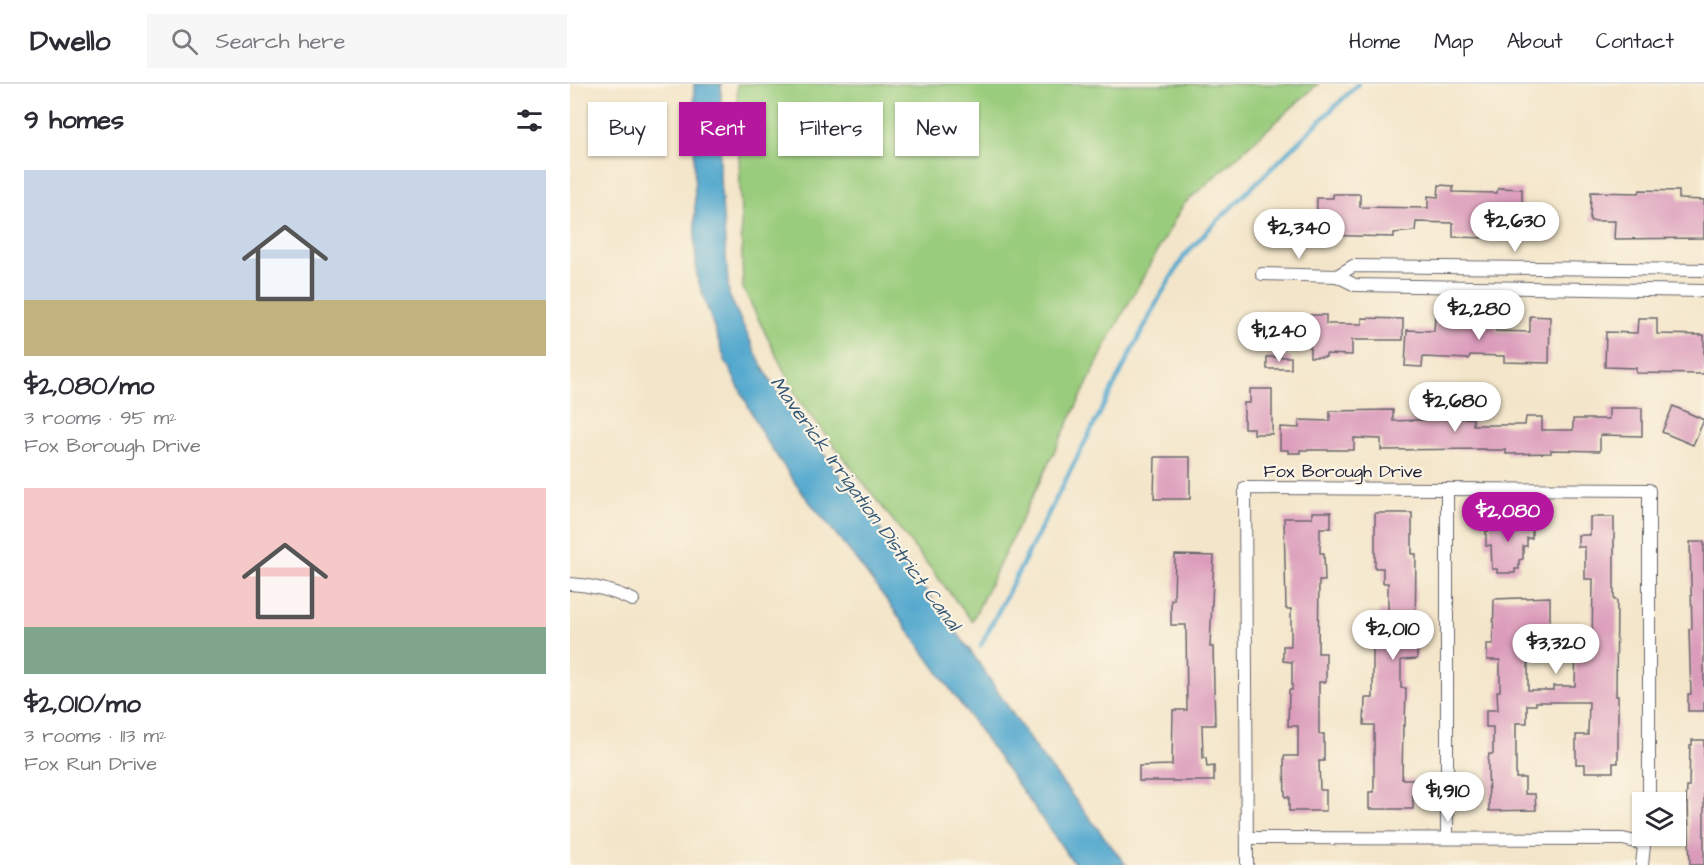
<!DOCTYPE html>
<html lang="en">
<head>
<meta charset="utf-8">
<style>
  body { margin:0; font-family:"Architects Daughter",sans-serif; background:#f7f7f7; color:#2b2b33; height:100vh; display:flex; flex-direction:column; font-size:22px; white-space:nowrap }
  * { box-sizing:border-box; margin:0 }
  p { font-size:20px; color:#7c7c81 }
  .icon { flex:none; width:33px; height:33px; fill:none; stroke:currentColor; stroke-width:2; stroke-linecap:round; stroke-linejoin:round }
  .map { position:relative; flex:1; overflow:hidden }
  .sheet { display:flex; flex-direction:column; background:#fff; width:570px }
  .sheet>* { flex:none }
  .banner { position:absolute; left:18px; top:18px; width:570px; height:54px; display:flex; gap:12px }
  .fabs { position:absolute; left:1062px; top:708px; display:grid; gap:12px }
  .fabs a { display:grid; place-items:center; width:54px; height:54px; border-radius:0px; background:#fff; box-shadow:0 2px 4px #0004; font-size:30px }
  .price { position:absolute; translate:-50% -51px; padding:0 14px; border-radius:21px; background:#fff; color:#222; font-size:20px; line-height:39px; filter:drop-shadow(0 2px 3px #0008) }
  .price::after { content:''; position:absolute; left:50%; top:36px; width:18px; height:14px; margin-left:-9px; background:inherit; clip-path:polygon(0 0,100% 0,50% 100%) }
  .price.selected { background:#b5179e; color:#fff }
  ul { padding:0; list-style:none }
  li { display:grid; align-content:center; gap:12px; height:318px; padding:0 24px }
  li span { display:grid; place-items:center; height:186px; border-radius:0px; color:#555 }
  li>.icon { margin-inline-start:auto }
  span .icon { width:108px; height:108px; fill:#fffc; stroke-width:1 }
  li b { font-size:26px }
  h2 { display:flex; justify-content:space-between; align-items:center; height:72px; padding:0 24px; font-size:26px }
  .tag { padding:0 21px; border-radius:0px; background:#fff; box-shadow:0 2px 4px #0004; font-size:21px; line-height:54px }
  .tag.selected { background:#b5179e; color:#fff }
  header { display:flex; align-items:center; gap:36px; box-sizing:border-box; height:84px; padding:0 30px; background:#fff; border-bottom:2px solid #e1e1e2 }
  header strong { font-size:28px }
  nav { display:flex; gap:33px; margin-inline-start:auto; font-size:21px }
  .search { width:420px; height:54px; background:#f7f7f7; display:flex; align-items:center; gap:15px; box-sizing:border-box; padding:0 21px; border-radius:0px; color:#7c7c81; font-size:22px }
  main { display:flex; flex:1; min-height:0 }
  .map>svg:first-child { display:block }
  .green { fill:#99cc7c; stroke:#5e775c; stroke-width:1.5 }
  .water { fill:#52a8ce; stroke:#3a6584; stroke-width:1.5 }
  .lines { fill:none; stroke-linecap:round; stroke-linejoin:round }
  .stream { stroke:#52a8ce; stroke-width:4.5 }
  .building { fill:#db9cbb }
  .street-casing { stroke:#6b666d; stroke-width:14 }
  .street { stroke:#fff; stroke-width:12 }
  .labels { text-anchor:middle; stroke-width:4.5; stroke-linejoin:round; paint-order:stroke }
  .street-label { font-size:18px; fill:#22223b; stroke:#fcf5e5 }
  .water-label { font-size:20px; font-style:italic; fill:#355876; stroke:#fcf5e5 }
</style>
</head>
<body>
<header>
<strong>Dwello</strong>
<div class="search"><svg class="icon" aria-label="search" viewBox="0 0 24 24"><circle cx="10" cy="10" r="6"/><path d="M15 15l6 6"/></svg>Search here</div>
<nav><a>Home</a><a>Map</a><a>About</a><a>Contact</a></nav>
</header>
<main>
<section class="sheet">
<h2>9 homes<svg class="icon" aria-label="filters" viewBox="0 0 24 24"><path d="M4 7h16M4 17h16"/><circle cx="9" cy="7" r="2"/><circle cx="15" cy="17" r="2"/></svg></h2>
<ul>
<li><span style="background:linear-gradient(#c9d6e8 70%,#c2b280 0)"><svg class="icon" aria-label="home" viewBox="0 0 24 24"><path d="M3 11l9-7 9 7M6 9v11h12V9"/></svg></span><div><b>$2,080/mo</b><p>3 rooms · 95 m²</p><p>Fox Borough Drive</p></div></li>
<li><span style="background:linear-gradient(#f6c9c9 75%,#7fa58c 0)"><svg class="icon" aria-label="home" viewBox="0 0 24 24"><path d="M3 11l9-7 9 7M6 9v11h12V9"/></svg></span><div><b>$2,010/mo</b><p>3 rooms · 113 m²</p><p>Fox Run Drive</p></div></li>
</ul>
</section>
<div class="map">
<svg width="1134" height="781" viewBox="0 0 1134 781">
  <rect width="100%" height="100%" fill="#fcf5e5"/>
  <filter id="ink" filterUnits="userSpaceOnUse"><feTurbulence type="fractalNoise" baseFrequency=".0167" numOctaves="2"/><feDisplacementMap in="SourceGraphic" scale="12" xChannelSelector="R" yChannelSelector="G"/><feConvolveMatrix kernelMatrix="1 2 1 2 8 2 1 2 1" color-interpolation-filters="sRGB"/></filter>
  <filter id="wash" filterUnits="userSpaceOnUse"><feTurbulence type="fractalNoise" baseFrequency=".008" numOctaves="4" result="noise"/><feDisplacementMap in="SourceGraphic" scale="24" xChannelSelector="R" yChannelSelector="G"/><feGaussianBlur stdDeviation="1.35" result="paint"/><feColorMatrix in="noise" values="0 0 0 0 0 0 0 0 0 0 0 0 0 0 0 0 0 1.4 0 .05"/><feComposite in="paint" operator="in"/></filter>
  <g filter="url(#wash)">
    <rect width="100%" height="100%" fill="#f3e5c9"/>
    <!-- green -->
    <polygon class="green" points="167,0 748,0 613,121 539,255 402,537 229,317 173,204"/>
    <!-- water -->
    <polygon class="water" points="124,0 151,0 150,93 159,211 192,282 207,307 402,569 466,665 556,781 506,781 500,774 324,526 282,470 230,406 194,353 155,276 127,193 125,161"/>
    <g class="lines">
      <!-- stream -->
      <polyline class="stream" points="411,561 591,210 615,171 644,140 788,0"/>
    </g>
    <g id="blocks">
      <!-- building -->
      <g class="building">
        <polygon points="869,101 883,102 883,108 927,109 928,104 952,105 952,140 957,140 957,155 883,153 883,139 846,138 845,147 824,149 824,153 746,151 747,114 763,114 763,110 790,110 790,123 858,124 858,112 868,113"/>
        <polygon points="1070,106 1109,107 1109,115 1134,116 1134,154 1044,155 1045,137 1020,137 1021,108 1069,109"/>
        <polygon points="740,231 756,231 756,240 792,240 792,234 833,235 833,256 782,256 782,271 756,270 756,273 740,273"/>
        <polygon points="865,232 927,233 926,247 960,248 960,232 980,233 979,279 934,278 934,272 900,271 899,275 853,273 852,283 835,282 837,246 864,247"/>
        <polygon points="1068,234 1087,234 1087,250 1134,251 1134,290 1066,289 1066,284 1035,283 1036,248 1067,249"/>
        <rect x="697" y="273" width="24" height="12"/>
        <polygon points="680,305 702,305 702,350 684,350 684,344 674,344 674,319 680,319"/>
        <polygon points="1103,322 1134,336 1123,361 1092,348"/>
        <polygon points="1039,324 1072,324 1072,352 1030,351 1030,367 981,366 981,369 936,370 936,366 916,366 916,365 811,366 811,355 784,354 784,366 730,366 730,369 718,369 718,366 710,366 710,343 729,344 729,336 760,337 760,327 823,326 823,337 903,334 903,341 955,341 956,333 972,333 972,346 1003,346 1003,335 1039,335"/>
        <polygon points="585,373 620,373 620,415 584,415"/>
        <polygon points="742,428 761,428 761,444 750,444 750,469 754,469 755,497 749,497 748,569 756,569 756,598 749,598 749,650 754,650 754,677 749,677 750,706 756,706 756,727 719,727 719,713 715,713 714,672 728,672 728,642 718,642 719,606 722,606 722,578 713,577 713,562 721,562 721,525 716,525 714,434 742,434"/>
        <polygon points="805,429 842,429 842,470 846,470 845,559 847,559 847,575 831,576 831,604 836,604 835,642 833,641 832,695 843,695 843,725 799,725 799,708 804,708 804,641 794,641 795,614 803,614 803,564 809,564 809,527 818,527 818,499 813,499 813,484 805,484"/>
        <polygon points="1020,433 1044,433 1044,516 1047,516 1046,612 1048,612 1048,679 1043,679 1043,688 1015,688 1015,680 1006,680 1006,651 1018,651 1019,618 966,618 966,621 957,621 957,639 946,639 946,694 955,694 955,710 965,710 966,726 919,727 918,677 919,670 923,670 923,643 916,643 916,626 928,626 927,607 930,607 930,576 917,576 917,560 923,560 924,515 980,513 980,554 958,554 958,606 983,606 983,602 1005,602 1006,562 1022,562 1023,495 1015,495 1015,463 1008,463 1008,451 1020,451"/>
        <polygon points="921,436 962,436 962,454 957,454 957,462 953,462 953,475 949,476 949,485 945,485 945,489 927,489 927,485 922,485 921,461 916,462 916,447 921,447"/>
        <polygon points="1120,458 1134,458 1134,627 1118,627 1118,610 1121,610 1119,545 1122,545"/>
        <polygon points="605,471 644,472 640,563 643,563 645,641 632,641 633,674 636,674 637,683 644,682 644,697 569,697 569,682 602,681 603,626 617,626 616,541 601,541 601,516 604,516"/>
        <polygon points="1122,656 1134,656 1134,781 1120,781 1118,719 1116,719 1117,703 1119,703 1120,661 1122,661"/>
      </g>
    </g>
  </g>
  <g filter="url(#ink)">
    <use href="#blocks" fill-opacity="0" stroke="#6b666d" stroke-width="1.5"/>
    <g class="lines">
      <!-- street casing -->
      <g class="street-casing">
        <g id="street">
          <polyline points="692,190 767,192 785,201 1134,207"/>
          <polyline points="767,192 783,182 1134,186"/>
          <polyline points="877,405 877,754"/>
          <path d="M0 500C22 501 43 507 63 516"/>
          <polyline points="677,754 1053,755 1074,760"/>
          <polyline points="677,781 675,404 1079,406 1079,718"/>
          <polyline points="1072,781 1075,752"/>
        </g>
      </g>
      <!-- street -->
      <use href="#street" class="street"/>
    </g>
  </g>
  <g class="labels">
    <!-- street labels -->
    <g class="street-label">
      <text x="773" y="393">Fox Borough Drive</text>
    </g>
    <!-- water labels -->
    <g class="water-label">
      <text transform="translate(296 419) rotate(54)" y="7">Maverick Irrigation District Canal</text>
    </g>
  </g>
</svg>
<div class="fabs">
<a><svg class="icon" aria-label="layers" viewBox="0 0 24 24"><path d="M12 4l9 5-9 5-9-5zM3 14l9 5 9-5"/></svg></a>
</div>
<b class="price" style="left:945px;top:169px">$2,630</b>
<b class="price" style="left:729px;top:176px">$2,340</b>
<b class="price" style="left:909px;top:257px">$2,280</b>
<b class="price" style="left:709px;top:279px">$1,240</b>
<b class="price" style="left:885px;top:349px">$2,680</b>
<b class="price selected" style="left:938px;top:459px">$2,080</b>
<b class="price" style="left:823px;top:577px">$2,010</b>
<b class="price" style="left:986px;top:591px">$3,320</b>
<b class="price" style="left:878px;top:739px">$1,910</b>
<div class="banner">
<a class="tag">Buy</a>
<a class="tag selected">Rent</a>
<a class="tag">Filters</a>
<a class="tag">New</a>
</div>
</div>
</main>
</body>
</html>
